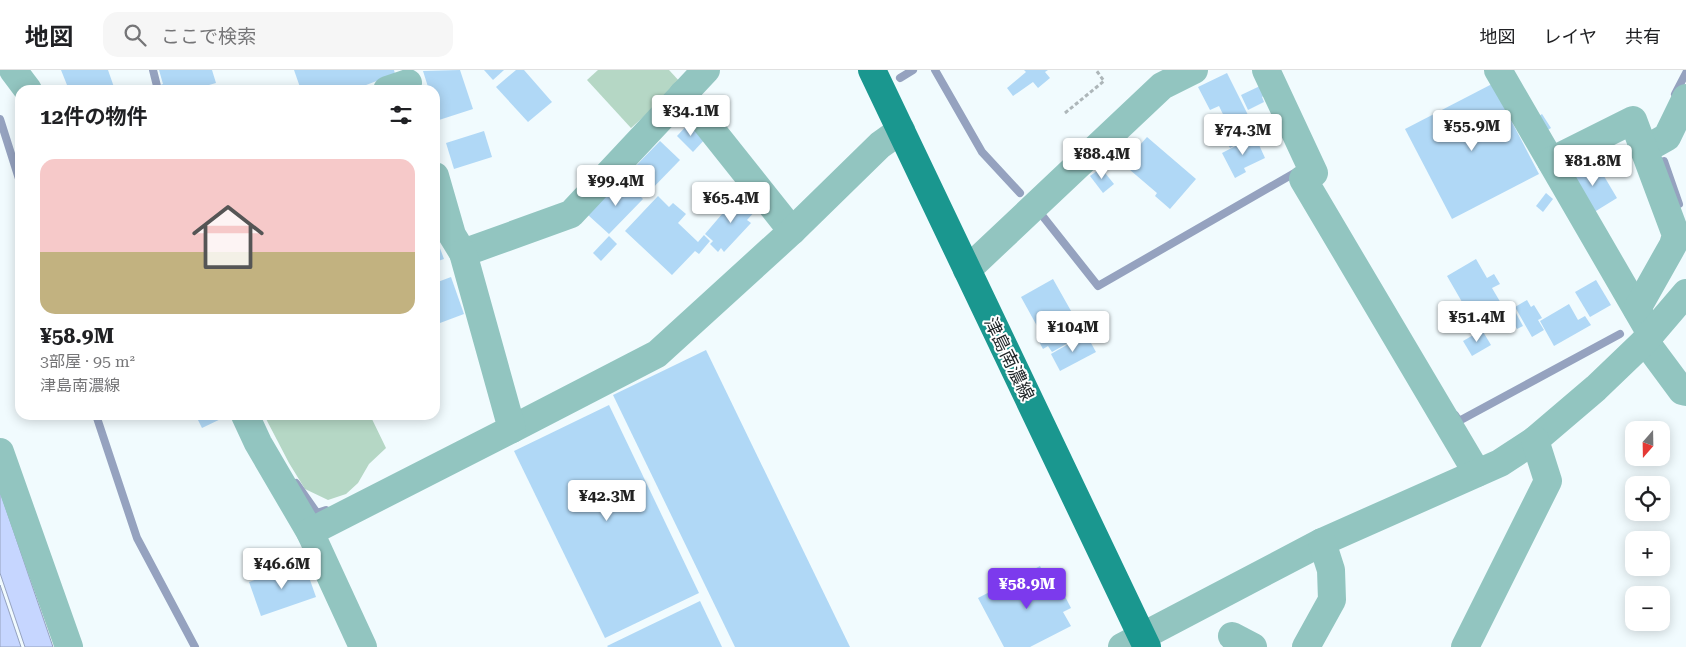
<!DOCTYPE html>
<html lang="ja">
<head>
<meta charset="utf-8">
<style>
  body { margin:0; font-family:"Roboto Serif","Noto Sans JP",serif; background:#f6f6f6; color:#202124; height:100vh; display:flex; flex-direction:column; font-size:19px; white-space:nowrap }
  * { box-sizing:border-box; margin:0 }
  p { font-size:16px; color:#757577 }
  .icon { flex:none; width:28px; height:28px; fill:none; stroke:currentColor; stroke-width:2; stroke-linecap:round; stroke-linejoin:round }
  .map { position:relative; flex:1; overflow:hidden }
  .details { position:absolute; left:15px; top:15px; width:425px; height:335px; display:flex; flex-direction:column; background:#fff; border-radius:15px; box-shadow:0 2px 12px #0003 }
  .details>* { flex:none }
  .needle { width:32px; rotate:200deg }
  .fabs { position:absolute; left:1625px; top:351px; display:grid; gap:10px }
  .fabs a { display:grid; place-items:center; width:45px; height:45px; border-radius:10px; background:#fff; box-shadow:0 2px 12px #0003; font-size:25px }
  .price { position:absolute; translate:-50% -42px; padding:0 11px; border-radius:5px; background:#fff; color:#222; font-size:16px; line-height:32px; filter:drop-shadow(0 1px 2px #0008) }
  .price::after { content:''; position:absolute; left:50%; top:30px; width:15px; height:11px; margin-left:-8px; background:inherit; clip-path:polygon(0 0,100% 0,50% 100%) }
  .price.active { background:#7c3aed; color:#fff }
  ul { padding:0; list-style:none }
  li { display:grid; align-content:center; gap:10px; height:265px; padding:0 25px }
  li+li { border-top:1px solid #e0e0e0 }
  li span { display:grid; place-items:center; height:155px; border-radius:15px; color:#555 }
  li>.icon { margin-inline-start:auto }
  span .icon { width:90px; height:90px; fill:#fffc; stroke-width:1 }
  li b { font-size:21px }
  h2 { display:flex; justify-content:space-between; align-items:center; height:60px; padding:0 25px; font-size:21px }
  header { display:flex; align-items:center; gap:30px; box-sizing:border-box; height:70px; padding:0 25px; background:#fff; border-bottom:1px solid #e0e0e0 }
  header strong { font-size:24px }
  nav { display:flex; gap:28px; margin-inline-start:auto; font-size:18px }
  .search { width:350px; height:45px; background:#f6f6f6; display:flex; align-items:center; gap:12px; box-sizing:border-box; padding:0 18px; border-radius:15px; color:#757577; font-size:19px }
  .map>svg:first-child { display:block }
  .green { fill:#b5d7c5 }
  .water { fill:#c6d6ff; stroke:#95a2bf }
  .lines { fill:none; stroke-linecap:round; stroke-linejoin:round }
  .stream { stroke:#95a2bf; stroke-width:8 }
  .building { fill:#b0d8f6 }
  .path { stroke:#adb6b9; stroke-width:3; stroke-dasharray:4 2.5; stroke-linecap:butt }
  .minor { stroke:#92c5c0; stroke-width:28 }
  .major { stroke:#1a978f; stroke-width:28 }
  .labels { text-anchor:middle; stroke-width:4; stroke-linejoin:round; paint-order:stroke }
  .street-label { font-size:18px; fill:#22282a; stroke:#fff }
</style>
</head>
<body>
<header>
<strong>地図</strong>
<div class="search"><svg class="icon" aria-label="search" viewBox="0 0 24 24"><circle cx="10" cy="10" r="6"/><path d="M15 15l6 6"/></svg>ここで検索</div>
<nav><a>地図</a><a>レイヤ</a><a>共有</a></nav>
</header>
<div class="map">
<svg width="1686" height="577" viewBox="0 0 1686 577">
  <rect width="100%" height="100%" fill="#f1fbfe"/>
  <!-- green -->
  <g class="green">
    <polygon points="598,0 669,0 681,13 631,58 587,10"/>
    <polygon points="264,345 370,345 386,378 369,394 358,413 346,424 328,430 305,419 289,393"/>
  </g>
  <!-- water -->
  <g class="water">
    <polygon points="0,421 53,577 25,577 0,503"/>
    <polygon points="0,515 21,577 0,577"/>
  </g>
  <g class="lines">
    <!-- stream -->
    <g class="stream">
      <polyline points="153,0 158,20"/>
      <polyline points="935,0 982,82 1020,123"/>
      <polyline points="900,8 913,0"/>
      <polyline points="1675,24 1686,3"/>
      <polyline points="0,49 20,112"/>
      <polyline points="1664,91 1679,134"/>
      <polyline points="1041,144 1098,216 1298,101"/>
      <polyline points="96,345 137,468 195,577"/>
      <polyline points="1455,345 1459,351 1620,264"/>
      <polyline points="296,413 317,443 326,440"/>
    </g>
  </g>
  <!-- building -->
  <g class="building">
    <polygon points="61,0 108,0 115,20 69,20"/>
    <polygon points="159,0 212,0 216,13 209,15 210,20 162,20 160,15 163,14"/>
    <polygon points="294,0 394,0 395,4 353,20 301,20"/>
    <polygon points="460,0 473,39 439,50 435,37 435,20 429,20 423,1"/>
    <polygon points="484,0 504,0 493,10"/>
    <polygon points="516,0 524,0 552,32 528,52 496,17"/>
    <polygon points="1024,0 1048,0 1045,2 1050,8 1038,18 1033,12 1013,26 1007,18 1026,2"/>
    <polygon points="1227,3 1257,63 1237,73 1219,36 1210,40 1198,17"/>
    <polygon points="1492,14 1539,104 1452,149 1405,59"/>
    <polygon points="1260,16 1265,25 1262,27 1264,32 1248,40 1241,25"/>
    <polygon points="1542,44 1551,58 1541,64 1533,50"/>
    <polygon points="690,52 706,68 693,82 677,66"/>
    <polygon points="484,61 492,87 454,99 446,73"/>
    <polygon points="1232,65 1237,74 1230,78 1225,69"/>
    <polygon points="1255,66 1265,88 1244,98 1246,102 1235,108 1222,83"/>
    <polygon points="1147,67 1196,109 1170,139 1155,126 1157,123 1123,94"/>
    <polygon points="660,71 680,90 644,127 624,108"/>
    <polygon points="1595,91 1617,128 1591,144 1568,106"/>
    <polygon points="1101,98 1114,114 1103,123 1090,106"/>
    <polygon points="623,109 643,129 609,164 588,145 613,118 615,120 618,118 616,116"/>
    <polygon points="740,123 757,139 747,150 751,153 724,182 721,178 718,182 710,174 713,171 705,164"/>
    <polygon points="1546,123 1553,129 1543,142 1536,136"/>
    <polygon points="658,126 669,137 673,133 686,144 678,153 698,172 704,165 710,171 699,184 695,181 672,205 625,161"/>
    <polygon points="435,165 444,189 435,192"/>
    <polygon points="609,166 617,174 601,191 593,183"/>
    <polygon points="1476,189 1487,208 1494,204 1500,214 1492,218 1502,235 1473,251 1447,206"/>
    <polygon points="451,207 464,244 440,253 435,240 435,213"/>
    <polygon points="1053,209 1084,264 1052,282 1048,276 1043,279 1037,268 1042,265 1021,227"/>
    <polygon points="1596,210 1611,235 1590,247 1575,222"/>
    <polygon points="1527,230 1531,237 1534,235 1542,248 1538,250 1544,260 1532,267 1515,237"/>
    <polygon points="1511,234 1523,256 1517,259 1505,238"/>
    <polygon points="1569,234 1578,250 1585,246 1591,255 1554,276 1540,251"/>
    <polygon points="1504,238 1511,250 1505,253 1498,241"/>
    <polygon points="1482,260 1491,275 1472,286 1463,271"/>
    <polygon points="1086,264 1096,282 1060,301 1051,284"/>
    <polygon points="706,280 850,577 735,577 613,325"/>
    <polygon points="609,335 699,523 605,568 514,381"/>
    <polygon points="198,345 229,345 202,358 196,346"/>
    <polygon points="304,493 316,527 261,546 249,512"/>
    <polygon points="1040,496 1047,511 1055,507 1071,538 1063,542 1071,556 1030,577 1004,577 978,528"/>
    <polygon points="700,531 722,577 608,577 607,576"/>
  </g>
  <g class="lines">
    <!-- path -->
    <polyline class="path" points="1065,43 1104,11 1096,0"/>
    <!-- minor -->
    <g class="minor">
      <polyline points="13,0 28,20"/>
      <polyline points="1266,0 1314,103 1303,109 1477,403"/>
      <polyline points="1498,0 1651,264"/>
      <polyline points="387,20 408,13"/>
      <polyline points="683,24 792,161"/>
      <polyline points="1644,80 1667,67 1686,28"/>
      <polyline points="1551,91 1633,50 1676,165 1673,175 1637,239"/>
      <polyline points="435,106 452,165 463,183 571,144 706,0"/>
      <polyline points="967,200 1162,16 1194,0"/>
      <polyline points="1645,271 1682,321 1686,322"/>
      <polyline points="245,345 258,373 310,462 363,577"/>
      <polyline points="512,359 657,284 792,161 880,75 901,60"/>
      <polyline points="0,382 69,577"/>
      <polyline points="310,462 512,359 463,183"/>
      <polyline points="1232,566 1253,577"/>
      <polyline points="1122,577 1322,472 1500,393 1535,370 1596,318 1645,271 1686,223"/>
      <polyline points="1306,577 1332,530 1331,500 1322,472"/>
      <polyline points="1465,577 1548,411 1535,370"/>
    </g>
    <!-- major -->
    <polyline class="major" points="872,0 1147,577"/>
  </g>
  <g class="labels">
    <!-- street labels -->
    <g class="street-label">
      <text transform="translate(1009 289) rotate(64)" y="6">津島南濃線</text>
    </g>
  </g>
</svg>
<div class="fabs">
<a><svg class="needle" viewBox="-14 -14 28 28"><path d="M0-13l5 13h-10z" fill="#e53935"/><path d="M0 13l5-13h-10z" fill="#757577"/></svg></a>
<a><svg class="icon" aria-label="locate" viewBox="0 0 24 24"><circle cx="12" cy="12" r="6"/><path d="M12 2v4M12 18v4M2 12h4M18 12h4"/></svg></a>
<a>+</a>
<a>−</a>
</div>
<b class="price" style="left:691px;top:67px">¥34.1M</b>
<b class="price" style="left:1472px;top:82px">¥55.9M</b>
<b class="price" style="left:1243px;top:86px">¥74.3M</b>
<b class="price" style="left:1102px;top:110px">¥88.4M</b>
<b class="price" style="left:1593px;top:117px">¥81.8M</b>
<b class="price" style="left:616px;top:137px">¥99.4M</b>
<b class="price" style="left:731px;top:154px">¥65.4M</b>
<b class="price" style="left:1477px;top:273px">¥51.4M</b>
<b class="price" style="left:1073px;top:283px">¥104M</b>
<b class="price" style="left:607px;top:452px">¥42.3M</b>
<b class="price" style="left:282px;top:520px">¥46.6M</b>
<b class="price active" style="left:1027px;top:540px">¥58.9M</b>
<section class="details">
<h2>12件の物件<svg class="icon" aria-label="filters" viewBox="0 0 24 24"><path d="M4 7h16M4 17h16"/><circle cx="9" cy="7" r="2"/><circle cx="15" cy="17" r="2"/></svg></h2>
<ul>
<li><span style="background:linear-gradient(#f6c9c9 60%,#c2b280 0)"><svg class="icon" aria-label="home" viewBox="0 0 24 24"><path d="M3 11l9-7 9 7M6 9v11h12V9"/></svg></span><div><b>¥58.9M</b><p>3部屋 · 95 m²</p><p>津島南濃線</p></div></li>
</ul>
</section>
</div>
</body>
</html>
